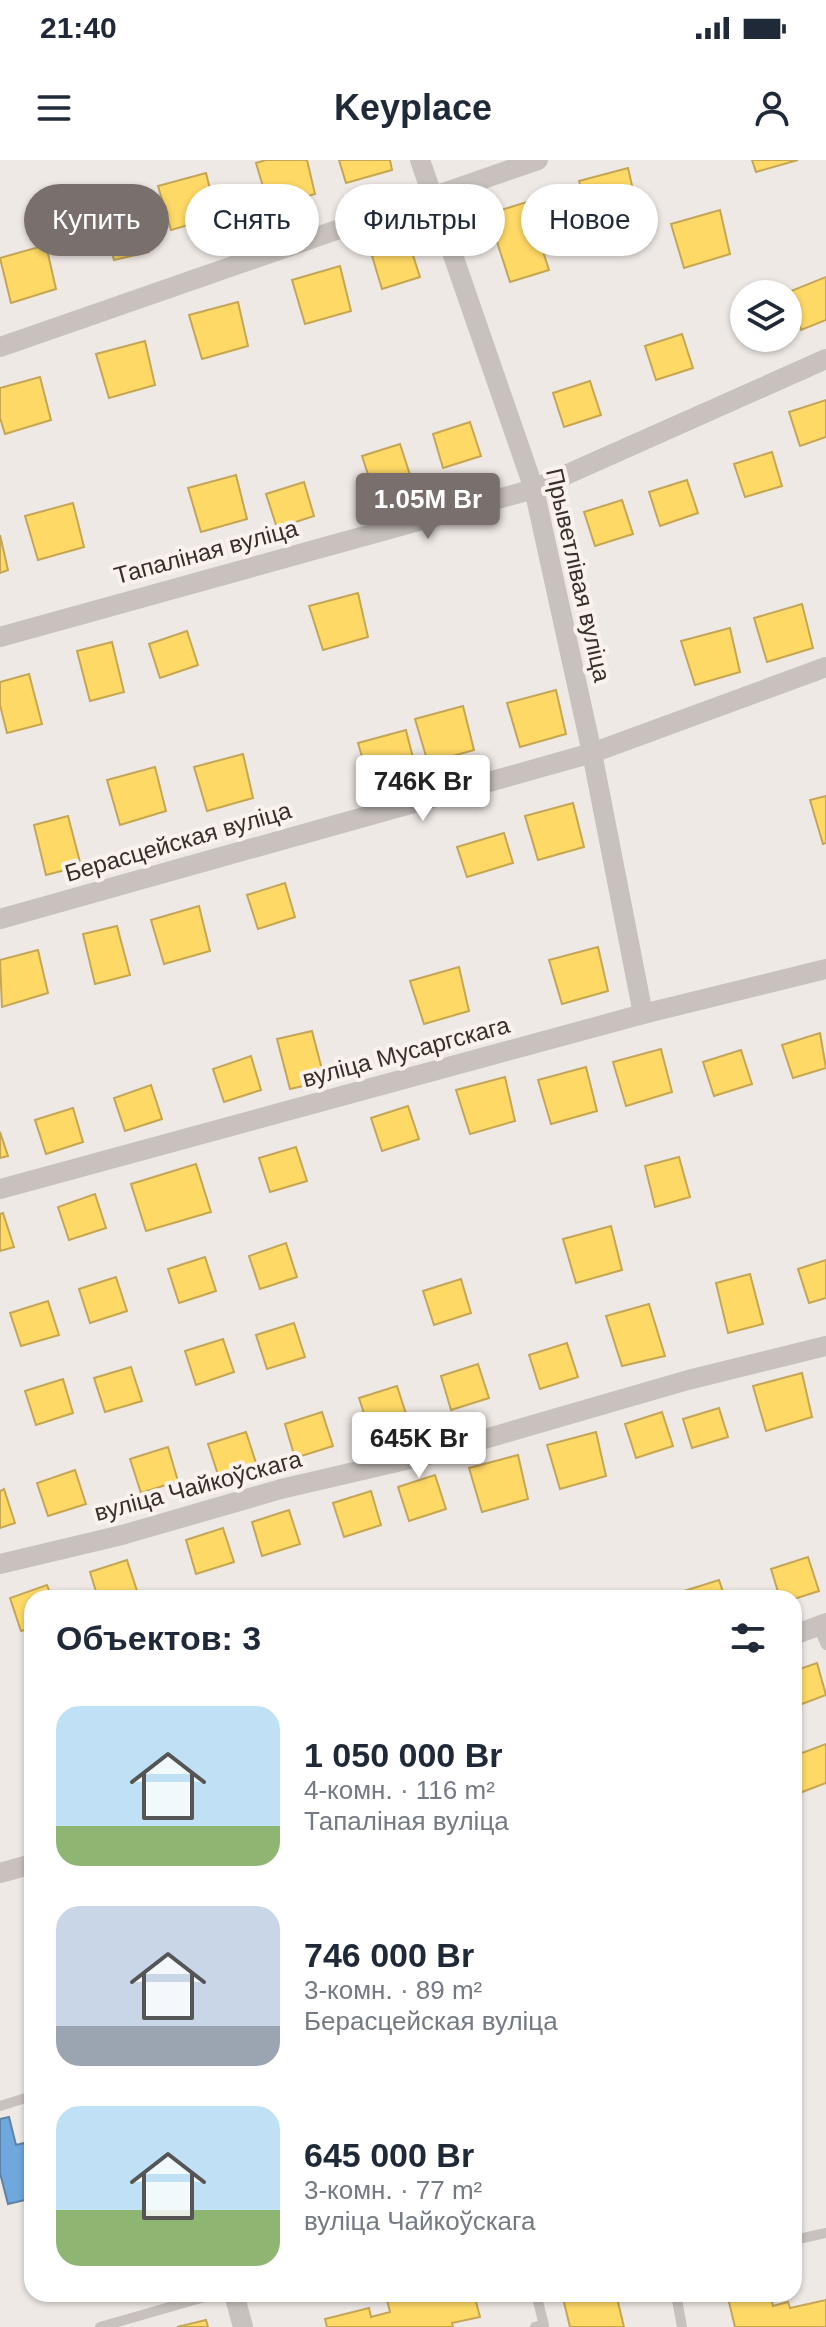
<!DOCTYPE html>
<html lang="ru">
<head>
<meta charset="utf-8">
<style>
  body { margin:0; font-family:Arial,sans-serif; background:#f2f2f3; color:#1f2937; height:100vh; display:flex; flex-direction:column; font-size:30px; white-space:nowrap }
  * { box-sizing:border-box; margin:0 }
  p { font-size:26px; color:#747a83 }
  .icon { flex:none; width:44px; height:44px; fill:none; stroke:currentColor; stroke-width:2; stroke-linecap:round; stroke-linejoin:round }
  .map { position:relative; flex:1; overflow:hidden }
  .side { position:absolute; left:24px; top:1430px; width:778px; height:712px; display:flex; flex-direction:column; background:#fff; border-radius:24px; box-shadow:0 2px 6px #0004 }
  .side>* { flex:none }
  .banner { position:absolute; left:24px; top:24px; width:778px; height:72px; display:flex; gap:16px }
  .tools { position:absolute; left:730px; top:120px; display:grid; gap:16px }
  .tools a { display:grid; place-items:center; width:72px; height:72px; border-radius:50%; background:#fff; box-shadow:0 2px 6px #0004; font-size:40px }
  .price { position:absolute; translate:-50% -68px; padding:0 18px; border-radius:8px; background:#fff; color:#222; font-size:26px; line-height:52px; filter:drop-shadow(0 2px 4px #0008) }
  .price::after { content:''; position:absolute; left:50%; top:48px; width:24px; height:18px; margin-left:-12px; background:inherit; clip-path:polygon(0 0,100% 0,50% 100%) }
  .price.on { background:#796f6c; color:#fff }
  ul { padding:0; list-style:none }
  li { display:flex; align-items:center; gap:24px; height:200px; padding:0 32px }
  li span { display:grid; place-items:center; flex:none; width:224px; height:160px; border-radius:24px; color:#555 }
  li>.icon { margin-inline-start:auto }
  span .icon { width:96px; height:96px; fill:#fffc; stroke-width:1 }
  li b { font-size:34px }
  h2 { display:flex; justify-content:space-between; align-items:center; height:96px; padding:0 32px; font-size:34px }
  .tag { padding:0 28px; border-radius:36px; background:#fff; box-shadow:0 2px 6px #0004; font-size:28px; line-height:72px }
  .tag.on { background:#796f6c; color:#fff }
  .status { display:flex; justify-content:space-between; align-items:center; height:56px; padding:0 40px; background:#fff; direction:ltr }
  .status svg { height:22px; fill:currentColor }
  header { display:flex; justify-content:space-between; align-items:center; height:104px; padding:0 32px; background:#fff; font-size:36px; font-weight:700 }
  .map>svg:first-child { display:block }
  .homes { fill:#ffd966; stroke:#c4a654; stroke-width:2 }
  .schools { fill:#6fa8dc; stroke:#5f83a7; stroke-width:2 }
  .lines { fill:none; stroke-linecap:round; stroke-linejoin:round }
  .service { stroke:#c8c1bd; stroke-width:10 }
  .minor { stroke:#c8c1bd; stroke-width:20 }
  .labels { text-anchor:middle; stroke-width:8; stroke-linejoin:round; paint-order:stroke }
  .street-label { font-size:24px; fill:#3a2e2b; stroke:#faf2ed }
</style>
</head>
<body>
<div class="status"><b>21:40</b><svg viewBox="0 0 49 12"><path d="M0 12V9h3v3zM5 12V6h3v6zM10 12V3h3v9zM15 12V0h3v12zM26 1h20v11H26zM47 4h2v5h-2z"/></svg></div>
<header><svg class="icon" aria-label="menu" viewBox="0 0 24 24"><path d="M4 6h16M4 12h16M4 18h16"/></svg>Keyplace<svg class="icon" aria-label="person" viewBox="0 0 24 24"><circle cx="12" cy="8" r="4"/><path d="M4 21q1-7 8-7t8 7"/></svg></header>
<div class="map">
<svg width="826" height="2167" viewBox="0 0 826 2167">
  <rect width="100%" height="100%" fill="#efe9e5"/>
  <!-- homes -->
  <g class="homes">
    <polygon points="266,0 307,0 315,34 269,47 256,3"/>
    <polygon points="339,0 390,0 392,10 346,23"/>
    <polygon points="752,0 798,0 756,12"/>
    <polygon points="628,8 638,52 592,65 579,21"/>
    <polygon points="206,13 217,57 171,70 158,26"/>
    <polygon points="136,42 149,92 114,100 101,51"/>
    <polygon points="527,42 549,110 510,122 488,54"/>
    <polygon points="720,50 730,94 684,108 671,64"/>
    <polygon points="409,83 420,117 382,129 372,96"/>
    <polygon points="46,85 56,129 11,143 0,98"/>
    <polygon points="340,106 351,151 305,164 292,120"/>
    <polygon points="826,117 826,160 801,170 786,133"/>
    <polygon points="238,142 248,186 202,199 189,155"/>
    <polygon points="682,174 693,208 656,220 645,186"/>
    <polygon points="145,181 155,225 109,238 96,194"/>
    <polygon points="40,217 51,260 5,274 0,258 0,228"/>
    <polygon points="590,221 601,255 564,267 553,233"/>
    <polygon points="826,240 826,277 800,286 789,252"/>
    <polygon points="470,262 481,296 443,308 433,274"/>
    <polygon points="400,284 411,318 373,330 362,296"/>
    <polygon points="772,292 782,326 745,337 734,304"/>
    <polygon points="236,315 247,359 201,372 188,328"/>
    <polygon points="687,320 698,353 660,366 649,332"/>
    <polygon points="304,322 314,356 277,368 266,334"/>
    <polygon points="622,340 633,374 595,386 584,352"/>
    <polygon points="73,343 84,387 38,400 25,356"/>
    <polygon points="0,375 8,410 0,413"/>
    <polygon points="358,433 368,477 323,490 309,446"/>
    <polygon points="802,444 813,488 767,502 754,458"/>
    <polygon points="730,468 740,512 695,525 681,481"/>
    <polygon points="187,471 198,505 160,518 149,484"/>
    <polygon points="112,482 124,532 90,541 77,491"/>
    <polygon points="29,514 42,564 7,573 0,545 0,522"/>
    <polygon points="556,530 566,574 520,587 507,543"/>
    <polygon points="463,546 474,590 428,603 415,559"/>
    <polygon points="406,570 417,614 371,627 358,583"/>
    <polygon points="243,594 253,638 207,651 194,607"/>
    <polygon points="155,607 166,651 120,665 107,620"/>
    <polygon points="826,636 826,683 823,684 810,640"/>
    <polygon points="573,643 584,687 538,700 525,656"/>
    <polygon points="68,656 81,706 46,715 34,665"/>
    <polygon points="504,673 513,703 467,717 457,687"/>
    <polygon points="285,723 295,757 258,769 247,735"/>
    <polygon points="199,746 210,791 164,804 151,760"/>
    <polygon points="117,766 130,815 95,824 83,774"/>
    <polygon points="598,787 608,831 562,844 549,800"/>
    <polygon points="38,790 48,833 2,847 0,800"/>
    <polygon points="459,807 469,851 424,864 410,821"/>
    <polygon points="312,871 325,921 290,929 277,879"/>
    <polygon points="820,873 826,908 793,918 782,885"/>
    <polygon points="661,889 672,932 626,946 613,902"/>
    <polygon points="741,890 752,924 714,936 703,902"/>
    <polygon points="251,896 261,930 224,942 213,909"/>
    <polygon points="586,907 597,951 551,964 538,920"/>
    <polygon points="505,917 515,961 470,974 456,930"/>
    <polygon points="151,925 162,959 125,971 114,938"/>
    <polygon points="408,946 419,979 382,991 371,958"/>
    <polygon points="73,948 83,982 46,994 35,960"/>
    <polygon points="0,972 8,996 0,998"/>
    <polygon points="296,987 307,1021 270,1032 259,998"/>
    <polygon points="679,997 690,1037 655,1047 645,1006"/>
    <polygon points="196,1004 211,1052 146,1071 131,1024"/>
    <polygon points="95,1034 106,1068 69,1080 58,1047"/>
    <polygon points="3,1053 14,1087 0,1091 0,1054"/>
    <polygon points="611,1066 622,1110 576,1123 563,1079"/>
    <polygon points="286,1083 297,1117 260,1129 249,1096"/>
    <polygon points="205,1097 216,1131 179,1143 168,1109"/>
    <polygon points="826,1100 826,1138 809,1143 798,1109"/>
    <polygon points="750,1114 763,1164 728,1173 716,1123"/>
    <polygon points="116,1117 127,1151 90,1163 79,1129"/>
    <polygon points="461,1119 471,1153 434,1165 423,1131"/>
    <polygon points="48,1141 59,1175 21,1186 10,1153"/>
    <polygon points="649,1144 665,1196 622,1206 606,1156"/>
    <polygon points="294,1163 305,1197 267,1209 256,1175"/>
    <polygon points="223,1179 234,1212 196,1225 185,1191"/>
    <polygon points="567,1183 578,1217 540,1229 529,1195"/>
    <polygon points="478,1204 489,1238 451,1250 441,1216"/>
    <polygon points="131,1207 142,1241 105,1252 94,1218"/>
    <polygon points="802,1213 812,1257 766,1271 753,1226"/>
    <polygon points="63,1219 73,1253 36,1265 25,1231"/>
    <polygon points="397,1226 408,1260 370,1272 359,1238"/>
    <polygon points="719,1248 728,1277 692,1288 683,1259"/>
    <polygon points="322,1252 333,1286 295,1298 285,1264"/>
    <polygon points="662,1252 673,1286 636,1298 625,1264"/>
    <polygon points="246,1272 257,1306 219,1318 208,1284"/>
    <polygon points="596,1272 606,1316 560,1329 547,1285"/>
    <polygon points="168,1287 178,1321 141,1333 130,1299"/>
    <polygon points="518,1295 528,1339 482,1352 469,1308"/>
    <polygon points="75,1310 86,1344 48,1356 37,1323"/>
    <polygon points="435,1315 446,1349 409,1361 398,1327"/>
    <polygon points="4,1329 15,1363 0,1368 0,1331"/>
    <polygon points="371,1331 381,1365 344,1377 333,1343"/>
    <polygon points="289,1350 300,1384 262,1396 252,1362"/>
    <polygon points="223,1368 234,1402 196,1414 186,1380"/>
    <polygon points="808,1397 819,1431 794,1439 780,1438 771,1409"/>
    <polygon points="127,1400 138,1434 98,1438 90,1412"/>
    <polygon points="719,1420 725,1438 683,1438 681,1432"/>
    <polygon points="47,1425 52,1438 32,1438 32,1468 21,1471 10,1438"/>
    <polygon points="817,1503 826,1535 794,1547 794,1511"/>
    <polygon points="826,1584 826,1623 797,1634 794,1596"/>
    <polygon points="409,2134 474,2134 480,2157 452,2163 453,2167 327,2167 325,2159 369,2148 371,2157 390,2152 387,2140"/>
    <polygon points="562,2134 616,2134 624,2167 570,2167"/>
    <polygon points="727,2134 770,2134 773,2146 788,2142 790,2148 826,2140 826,2167 735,2167"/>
    <polygon points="206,2160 208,2167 177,2167"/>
  </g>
  <!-- schools -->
  <polygon class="schools" points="9,1957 16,1985 32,1981 32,2069 25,2040 8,2044 0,2013 0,1959"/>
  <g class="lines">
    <!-- service -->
    <g class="service">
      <polyline points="818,1467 826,1485"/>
      <polyline points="0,1946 32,1936"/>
      <polyline points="794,2080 826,2073"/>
      <polyline points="676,2134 682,2167"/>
      <polyline points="100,2167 215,2134"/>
      <polyline points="535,2167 544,2165 536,2134"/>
    </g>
    <!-- minor -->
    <g class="minor">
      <polyline points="420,0 534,329 592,593 643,854"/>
      <polyline points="0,187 538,0"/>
      <polyline points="0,477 534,329 826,199"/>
      <polyline points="0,759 592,593 826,507"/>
      <polyline points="0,1029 643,854 826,809"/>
      <polyline points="0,1404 122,1375 281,1329 436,1293 688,1220 826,1186"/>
      <polyline points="794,1475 826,1463"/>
      <polyline points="0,1713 32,1704"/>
      <polyline points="234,2134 243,2167"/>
    </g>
  </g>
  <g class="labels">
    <!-- street labels -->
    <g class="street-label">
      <text transform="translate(206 392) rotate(-15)" y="8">Тапаліная вуліца</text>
      <text transform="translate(578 415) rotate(77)" y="8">Прыветлівая вуліца</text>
      <text transform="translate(178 682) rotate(-16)" y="8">Берасцейская вуліца</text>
      <text transform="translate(406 892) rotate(-15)" y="8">вуліца Мусаргскага</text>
      <text transform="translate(198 1326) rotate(-15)" y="8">вуліца Чайкоўскага</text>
    </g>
  </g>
</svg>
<div class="tools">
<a><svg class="icon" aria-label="layers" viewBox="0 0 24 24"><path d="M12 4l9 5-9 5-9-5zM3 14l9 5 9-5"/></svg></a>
</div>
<b class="price on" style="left:428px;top:381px">1.05M Br</b>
<b class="price" style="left:423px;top:663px">746K Br</b>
<b class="price" style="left:419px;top:1320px">645K Br</b>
<div class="banner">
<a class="tag on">Купить</a>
<a class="tag">Снять</a>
<a class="tag">Фильтры</a>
<a class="tag">Новое</a>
</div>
<section class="side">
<h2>Объектов: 3<svg class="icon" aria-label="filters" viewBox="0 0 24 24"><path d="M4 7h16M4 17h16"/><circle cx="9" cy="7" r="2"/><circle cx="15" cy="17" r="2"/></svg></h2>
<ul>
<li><span style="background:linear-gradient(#bfe0f5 75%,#8fb573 0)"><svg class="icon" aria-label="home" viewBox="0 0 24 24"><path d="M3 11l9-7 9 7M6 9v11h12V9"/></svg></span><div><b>1 050 000 Br</b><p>4-комн. · 116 m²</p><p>Тапаліная вуліца</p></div></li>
<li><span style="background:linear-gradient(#c9d6e8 75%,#9aa5b1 0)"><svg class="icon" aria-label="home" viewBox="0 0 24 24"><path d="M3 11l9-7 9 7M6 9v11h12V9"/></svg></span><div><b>746 000 Br</b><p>3-комн. · 89 m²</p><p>Берасцейская вуліца</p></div></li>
<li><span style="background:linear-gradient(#bfe0f5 65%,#8fb573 0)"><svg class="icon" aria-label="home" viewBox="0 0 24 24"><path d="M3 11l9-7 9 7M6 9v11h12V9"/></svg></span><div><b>645 000 Br</b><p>3-комн. · 77 m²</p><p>вуліца Чайкоўскага</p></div></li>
</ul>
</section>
</div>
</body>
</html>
